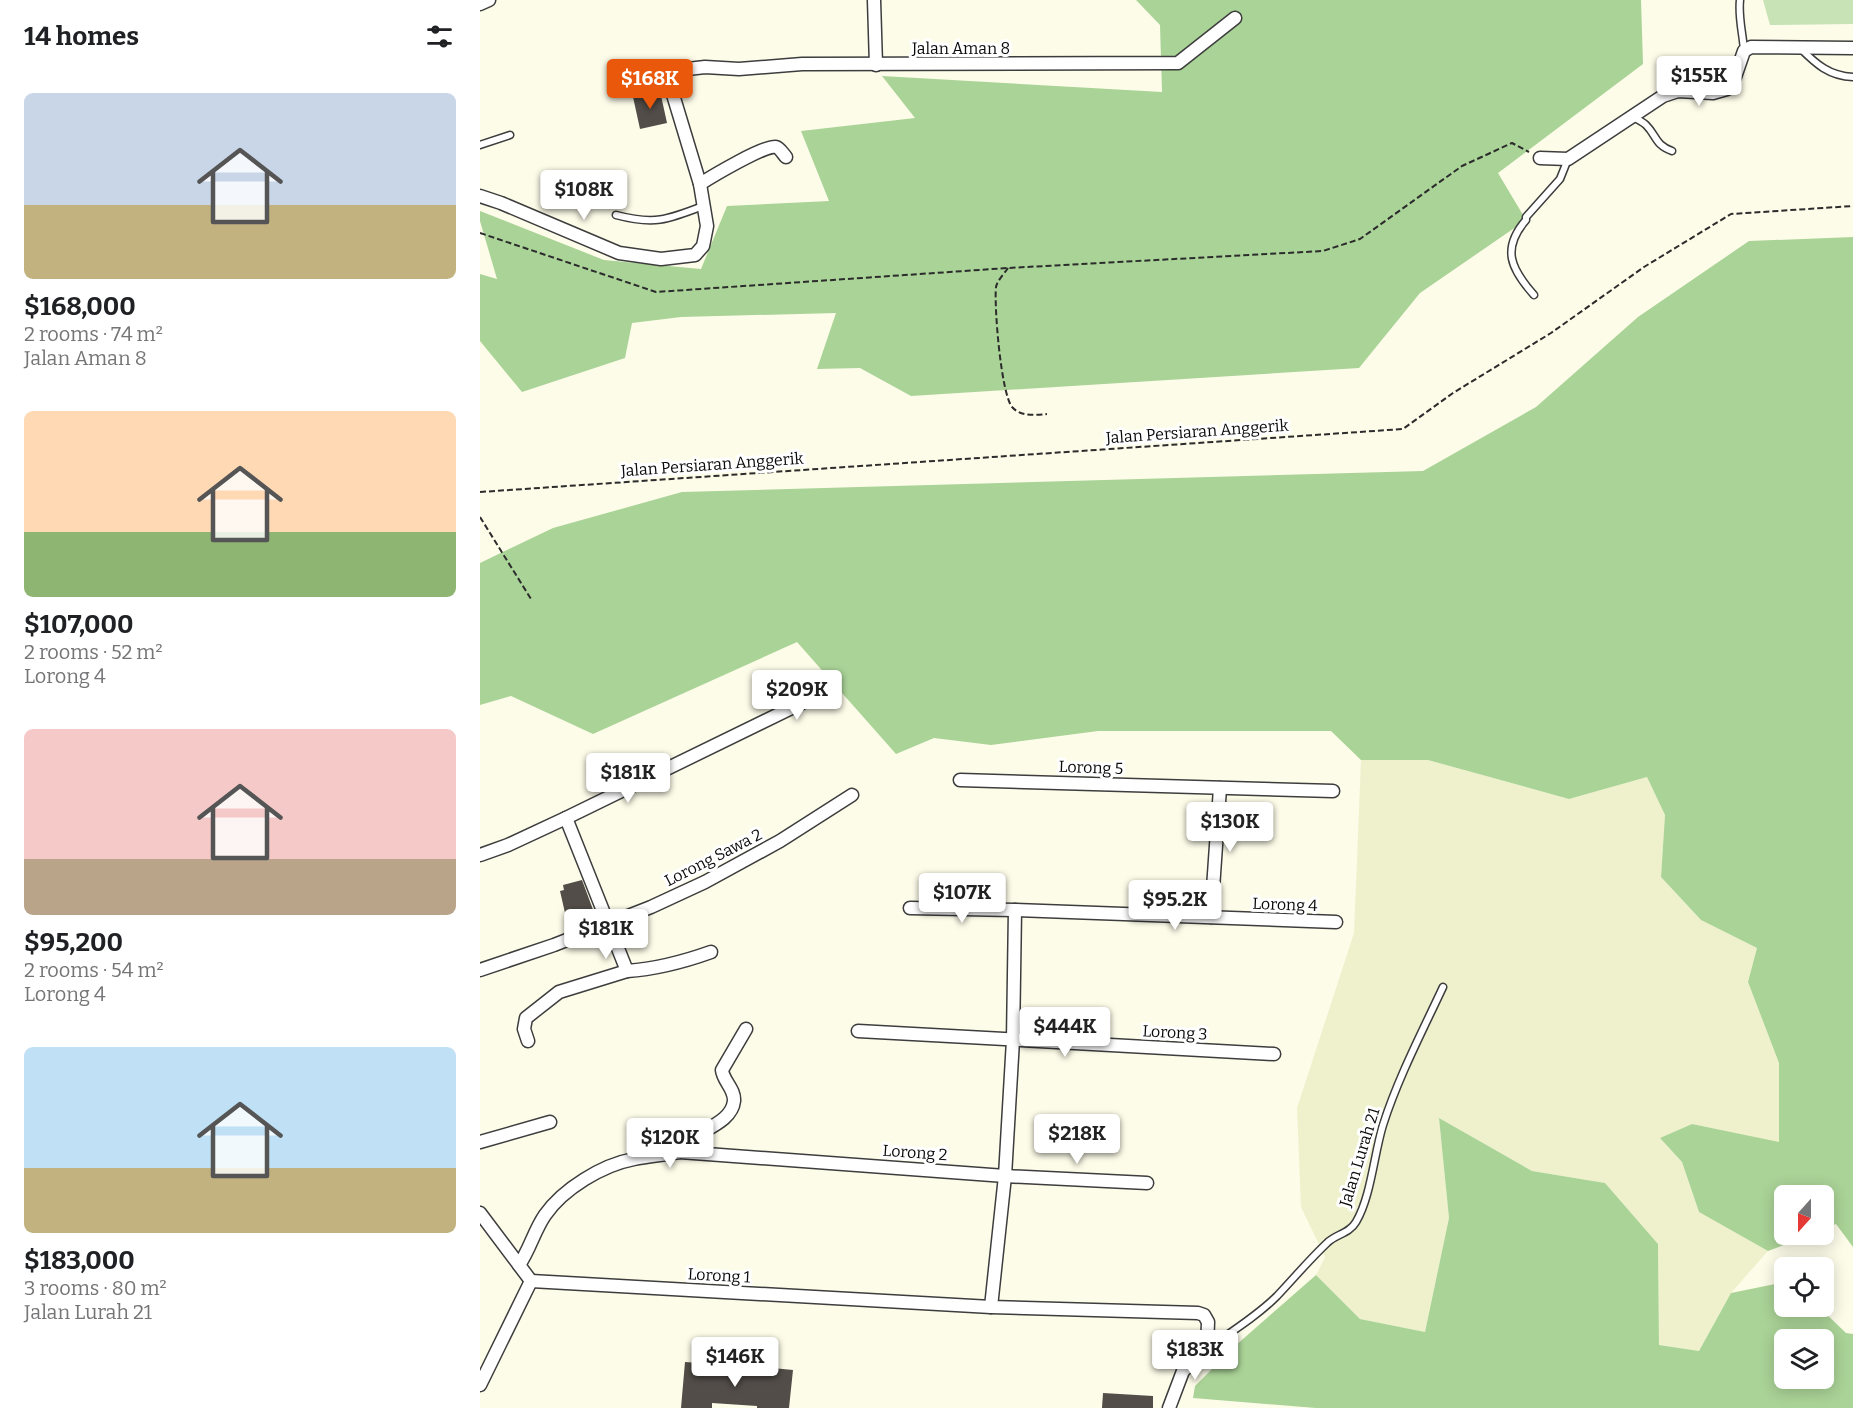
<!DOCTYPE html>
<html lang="en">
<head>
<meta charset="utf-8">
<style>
  body { margin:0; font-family:Bitter,serif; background:#f6f6f6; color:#202124; height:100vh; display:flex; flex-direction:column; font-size:22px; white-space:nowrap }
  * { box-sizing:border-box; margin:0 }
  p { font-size:20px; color:#757577 }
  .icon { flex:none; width:33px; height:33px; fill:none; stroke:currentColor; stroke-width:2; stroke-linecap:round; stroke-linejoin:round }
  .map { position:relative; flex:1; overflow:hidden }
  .details { display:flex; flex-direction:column; background:#fff; width:480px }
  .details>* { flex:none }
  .needle { width:39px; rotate:201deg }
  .fabs { position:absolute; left:1294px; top:1185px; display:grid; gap:12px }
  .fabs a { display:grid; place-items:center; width:60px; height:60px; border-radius:9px; background:#fff; box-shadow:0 3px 15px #0003; font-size:30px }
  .price { position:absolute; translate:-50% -51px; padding:0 14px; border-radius:6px; background:#fff; color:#222; font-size:20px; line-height:39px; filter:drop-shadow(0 2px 3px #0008) }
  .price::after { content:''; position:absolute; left:50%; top:36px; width:18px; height:14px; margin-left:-9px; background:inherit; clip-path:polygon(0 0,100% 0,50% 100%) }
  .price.active { background:#ea580c; color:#fff }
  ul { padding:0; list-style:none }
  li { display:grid; align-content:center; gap:12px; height:318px; padding:0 24px }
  li span { display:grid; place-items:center; height:186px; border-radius:9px; color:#555 }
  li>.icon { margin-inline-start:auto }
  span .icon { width:108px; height:108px; fill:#fffc; stroke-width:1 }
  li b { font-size:26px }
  h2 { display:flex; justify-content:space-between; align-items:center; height:72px; padding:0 24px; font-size:26px }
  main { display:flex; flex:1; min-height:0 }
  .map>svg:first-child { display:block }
  .farmland { fill:#eef1cc }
  .green { fill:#c8e4b7 }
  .forest { fill:#aad397; fill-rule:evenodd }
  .building { fill:#524d48 }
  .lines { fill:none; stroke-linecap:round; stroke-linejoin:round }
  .lane-casing { stroke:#3d3d3d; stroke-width:9 }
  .street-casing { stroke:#3d3d3d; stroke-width:15 }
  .path { stroke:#2c2c2c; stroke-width:2; stroke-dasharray:6 3; stroke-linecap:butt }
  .lane { stroke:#fff; stroke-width:6 }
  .street { stroke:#fff; stroke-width:12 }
  .labels { text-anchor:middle; stroke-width:6; stroke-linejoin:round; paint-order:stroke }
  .street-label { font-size:16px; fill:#0a0a0a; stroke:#fff }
</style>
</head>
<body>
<main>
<section class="details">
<h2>14 homes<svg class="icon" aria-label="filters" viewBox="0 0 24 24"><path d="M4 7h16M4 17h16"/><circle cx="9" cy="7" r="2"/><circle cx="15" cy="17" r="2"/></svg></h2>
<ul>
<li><span style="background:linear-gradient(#c9d6e8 60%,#c2b280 0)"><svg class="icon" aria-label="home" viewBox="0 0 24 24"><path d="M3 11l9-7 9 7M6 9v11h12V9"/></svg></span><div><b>$168,000</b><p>2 rooms · 74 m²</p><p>Jalan Aman 8</p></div></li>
<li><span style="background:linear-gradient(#ffd9b3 65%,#8fb573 0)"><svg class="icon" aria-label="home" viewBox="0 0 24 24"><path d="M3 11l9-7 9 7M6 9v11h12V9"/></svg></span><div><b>$107,000</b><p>2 rooms · 52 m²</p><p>Lorong 4</p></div></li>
<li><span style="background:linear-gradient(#f6c9c9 70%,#b9a48a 0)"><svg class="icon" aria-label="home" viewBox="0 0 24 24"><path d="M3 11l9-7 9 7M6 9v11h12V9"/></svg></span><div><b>$95,200</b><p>2 rooms · 54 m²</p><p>Lorong 4</p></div></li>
<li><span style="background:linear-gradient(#bfe0f5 65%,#c2b280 0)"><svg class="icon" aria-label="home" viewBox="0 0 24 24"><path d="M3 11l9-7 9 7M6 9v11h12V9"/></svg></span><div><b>$183,000</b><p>3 rooms · 80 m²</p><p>Jalan Lurah 21</p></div></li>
</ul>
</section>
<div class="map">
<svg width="1373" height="1408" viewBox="0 0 1373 1408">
  <rect width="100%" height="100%" fill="#fdfce9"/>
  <!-- farmland -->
  <polygon class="farmland" points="881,760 948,760 1089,799 1167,777 1185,815 1181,877 1221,920 1277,948 1268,982 1299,1063 1299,1143 1212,1124 1180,1138 1202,1162 1219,1212 1288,1251 1251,1293 1219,1351 1179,1345 1178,1244 1125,1183 1052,1171 959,1118 969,1218 945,1332 880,1319 836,1275 845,1257 821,1207 817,1108 874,933"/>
  <!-- green -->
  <polygon class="green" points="1283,0 1373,0 1373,24 1290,25"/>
  <!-- forest -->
  <g class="forest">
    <polygon points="656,0 1161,0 1163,64 1018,173 1046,220 940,293 879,368 431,396 380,368 337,369 356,313 201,317 152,323 145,358 42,392 0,341 0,274 17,279 0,221 0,211 124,260 221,269 247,206 349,201 321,131 435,118 402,76 682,92 680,25"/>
    <polygon points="1373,237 1373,1247 1356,1224 1344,1229 1344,1196 1305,1196 1305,1234 1330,1235 1288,1251 1219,1212 1202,1162 1180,1138 1212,1124 1299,1142 1299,1063 1268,982 1277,948 1221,920 1181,877 1185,815 1167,777 1089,799 948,760 881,760 851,731 618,731 511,745 454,738 416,754 317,642 113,734 31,696 0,705 0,563 73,528 202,492 943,471 1056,407 1158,317 1269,241"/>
    <path d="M959 1118 1052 1171 1125 1183 1178 1244 1179 1345 1219 1351 1251 1293 1305 1282V1306L1339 1307 1366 1333 1373 1334V1408H836L713 1398 715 1386 755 1346 836 1275 880 1319 945 1332 969 1218ZM1305 1340H1344V1378H1305Z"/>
  </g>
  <!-- building -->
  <g class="building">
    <polygon points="180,91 187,123 160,129 153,97"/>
    <polygon points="102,880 115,915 102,918 103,922 88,926 80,891 84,890 83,885"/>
    <polygon points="205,1362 235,1364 235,1372 280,1375 281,1367 313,1370 309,1408 277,1408 277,1406 232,1403 232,1408 201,1408"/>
    <polygon points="623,1393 673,1396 673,1408 622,1408"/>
  </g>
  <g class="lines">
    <!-- lane casing -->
    <g class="lane-casing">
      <g id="lane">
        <path d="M1260 0C1258 17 1263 34 1264 51"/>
        <path d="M1320 48C1336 64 1349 76 1373 77"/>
        <path d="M1153 117C1157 119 1163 122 1166 125 1177 136 1175 145 1192 151"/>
        <polyline points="0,145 30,135"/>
        <path d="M136 215C174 225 187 220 223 206"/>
        <path d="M1054 295C1031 269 1021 249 1046 220V217L1080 179 1088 159"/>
        <path d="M728 1348C751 1332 777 1316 797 1296 814 1278 829 1260 847 1243 856 1234 869 1234 876 1222 891 1197 894 1154 903 1125 918 1078 942 1032 963 987"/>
      </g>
    </g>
    <!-- street casing -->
    <g class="street-casing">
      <g id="street">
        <polyline points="394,0 396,65"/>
        <polyline points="0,4 9,0"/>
        <polyline points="1060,158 1088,159 1183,96 1198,91 1233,93 1247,89 1255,77 1264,51 1271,47 1373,48"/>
        <path d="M220 184C231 177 286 144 296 147 300 148 303 154 306 157"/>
        <polyline points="0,196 21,203 139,253 181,259 215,255 223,246 227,226 220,184 191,88 194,76 199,70 225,67 259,69 322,64 698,63 755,18"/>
        <polyline points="480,780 853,791"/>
        <polyline points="0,855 28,845 86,818 340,694"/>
        <polyline points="430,908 535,910 856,922"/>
        <polyline points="731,917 740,788"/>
        <polyline points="0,970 74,945 171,907 225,882 300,841 372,795"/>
        <path d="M147 971C177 969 203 962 231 952"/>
        <polyline points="378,1031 794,1054"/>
        <polyline points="48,1041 44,1029 46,1018 79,992 147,971 86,818"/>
        <polyline points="0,1142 70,1122"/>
        <polyline points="200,1152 525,1176 667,1183"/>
        <polyline points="0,1213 51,1281"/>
        <path d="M39 1265C50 1249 54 1231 65 1215 83 1189 122 1165 154 1159 169 1156 184 1155 200 1152 209 1131 251 1127 254 1101 255 1089 243 1081 242 1070L266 1029"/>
        <polyline points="51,1281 511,1307 718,1313 724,1315 728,1322 727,1349 703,1371 689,1408"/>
        <polyline points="511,1307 525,1176 533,1040 535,910"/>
        <polyline points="0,1385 51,1281"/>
      </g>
    </g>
    <!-- path -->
    <g class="path">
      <polyline points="0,233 176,292 528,268 843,251 880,239 982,166 1032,143 1049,152"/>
      <path d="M528 268C524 274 517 281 516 287 514 307 521 393 532 407 541 417 555 415 567 414"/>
      <polyline points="0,492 923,429 973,393 1071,333 1164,267 1251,214 1373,206"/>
      <polyline points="0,517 51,599"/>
    </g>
    <!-- lane -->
    <use href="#lane" class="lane"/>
    <!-- street -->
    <use href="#street" class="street"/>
  </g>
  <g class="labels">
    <!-- street labels -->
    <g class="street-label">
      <text x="481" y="54">Jalan Aman 8</text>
      <text transform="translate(717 431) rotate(-4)" y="6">Jalan Persiaran Anggerik</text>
      <text transform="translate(232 464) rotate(-4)" y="6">Jalan Persiaran Anggerik</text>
      <text transform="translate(611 767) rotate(2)" y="6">Lorong 5</text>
      <text transform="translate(233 857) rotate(-27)" y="6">Lorong Sawa 2</text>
      <text transform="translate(805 904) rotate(2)" y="6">Lorong 4</text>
      <text transform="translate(695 1032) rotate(3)" y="6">Lorong 3</text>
      <text transform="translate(435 1152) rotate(4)" y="6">Lorong 2</text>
      <text transform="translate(879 1157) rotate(-73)" y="6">Jalan Lurah 21</text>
      <text transform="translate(239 1275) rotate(3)" y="6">Lorong 1</text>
    </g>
  </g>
</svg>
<div class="fabs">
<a><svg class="needle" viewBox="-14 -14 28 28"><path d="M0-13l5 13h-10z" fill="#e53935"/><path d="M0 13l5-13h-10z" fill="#757577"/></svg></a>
<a><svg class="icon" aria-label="locate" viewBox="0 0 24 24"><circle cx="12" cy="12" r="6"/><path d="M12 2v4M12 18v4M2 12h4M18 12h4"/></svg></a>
<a><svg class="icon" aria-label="layers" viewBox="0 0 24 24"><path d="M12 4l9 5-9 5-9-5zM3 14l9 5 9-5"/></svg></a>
</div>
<b class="price" style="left:1219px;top:107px">$155K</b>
<b class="price active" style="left:170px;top:110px">$168K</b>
<b class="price" style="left:104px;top:221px">$108K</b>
<b class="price" style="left:317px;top:721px">$209K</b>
<b class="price" style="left:148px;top:804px">$181K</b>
<b class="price" style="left:750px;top:853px">$130K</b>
<b class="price" style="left:482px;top:924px">$107K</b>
<b class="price" style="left:695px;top:931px">$95.2K</b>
<b class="price" style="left:126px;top:960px">$181K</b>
<b class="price" style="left:585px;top:1058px">$444K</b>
<b class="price" style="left:597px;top:1165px">$218K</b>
<b class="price" style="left:190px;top:1169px">$120K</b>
<b class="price" style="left:715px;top:1381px">$183K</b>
<b class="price" style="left:255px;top:1388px">$146K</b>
</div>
</main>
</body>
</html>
